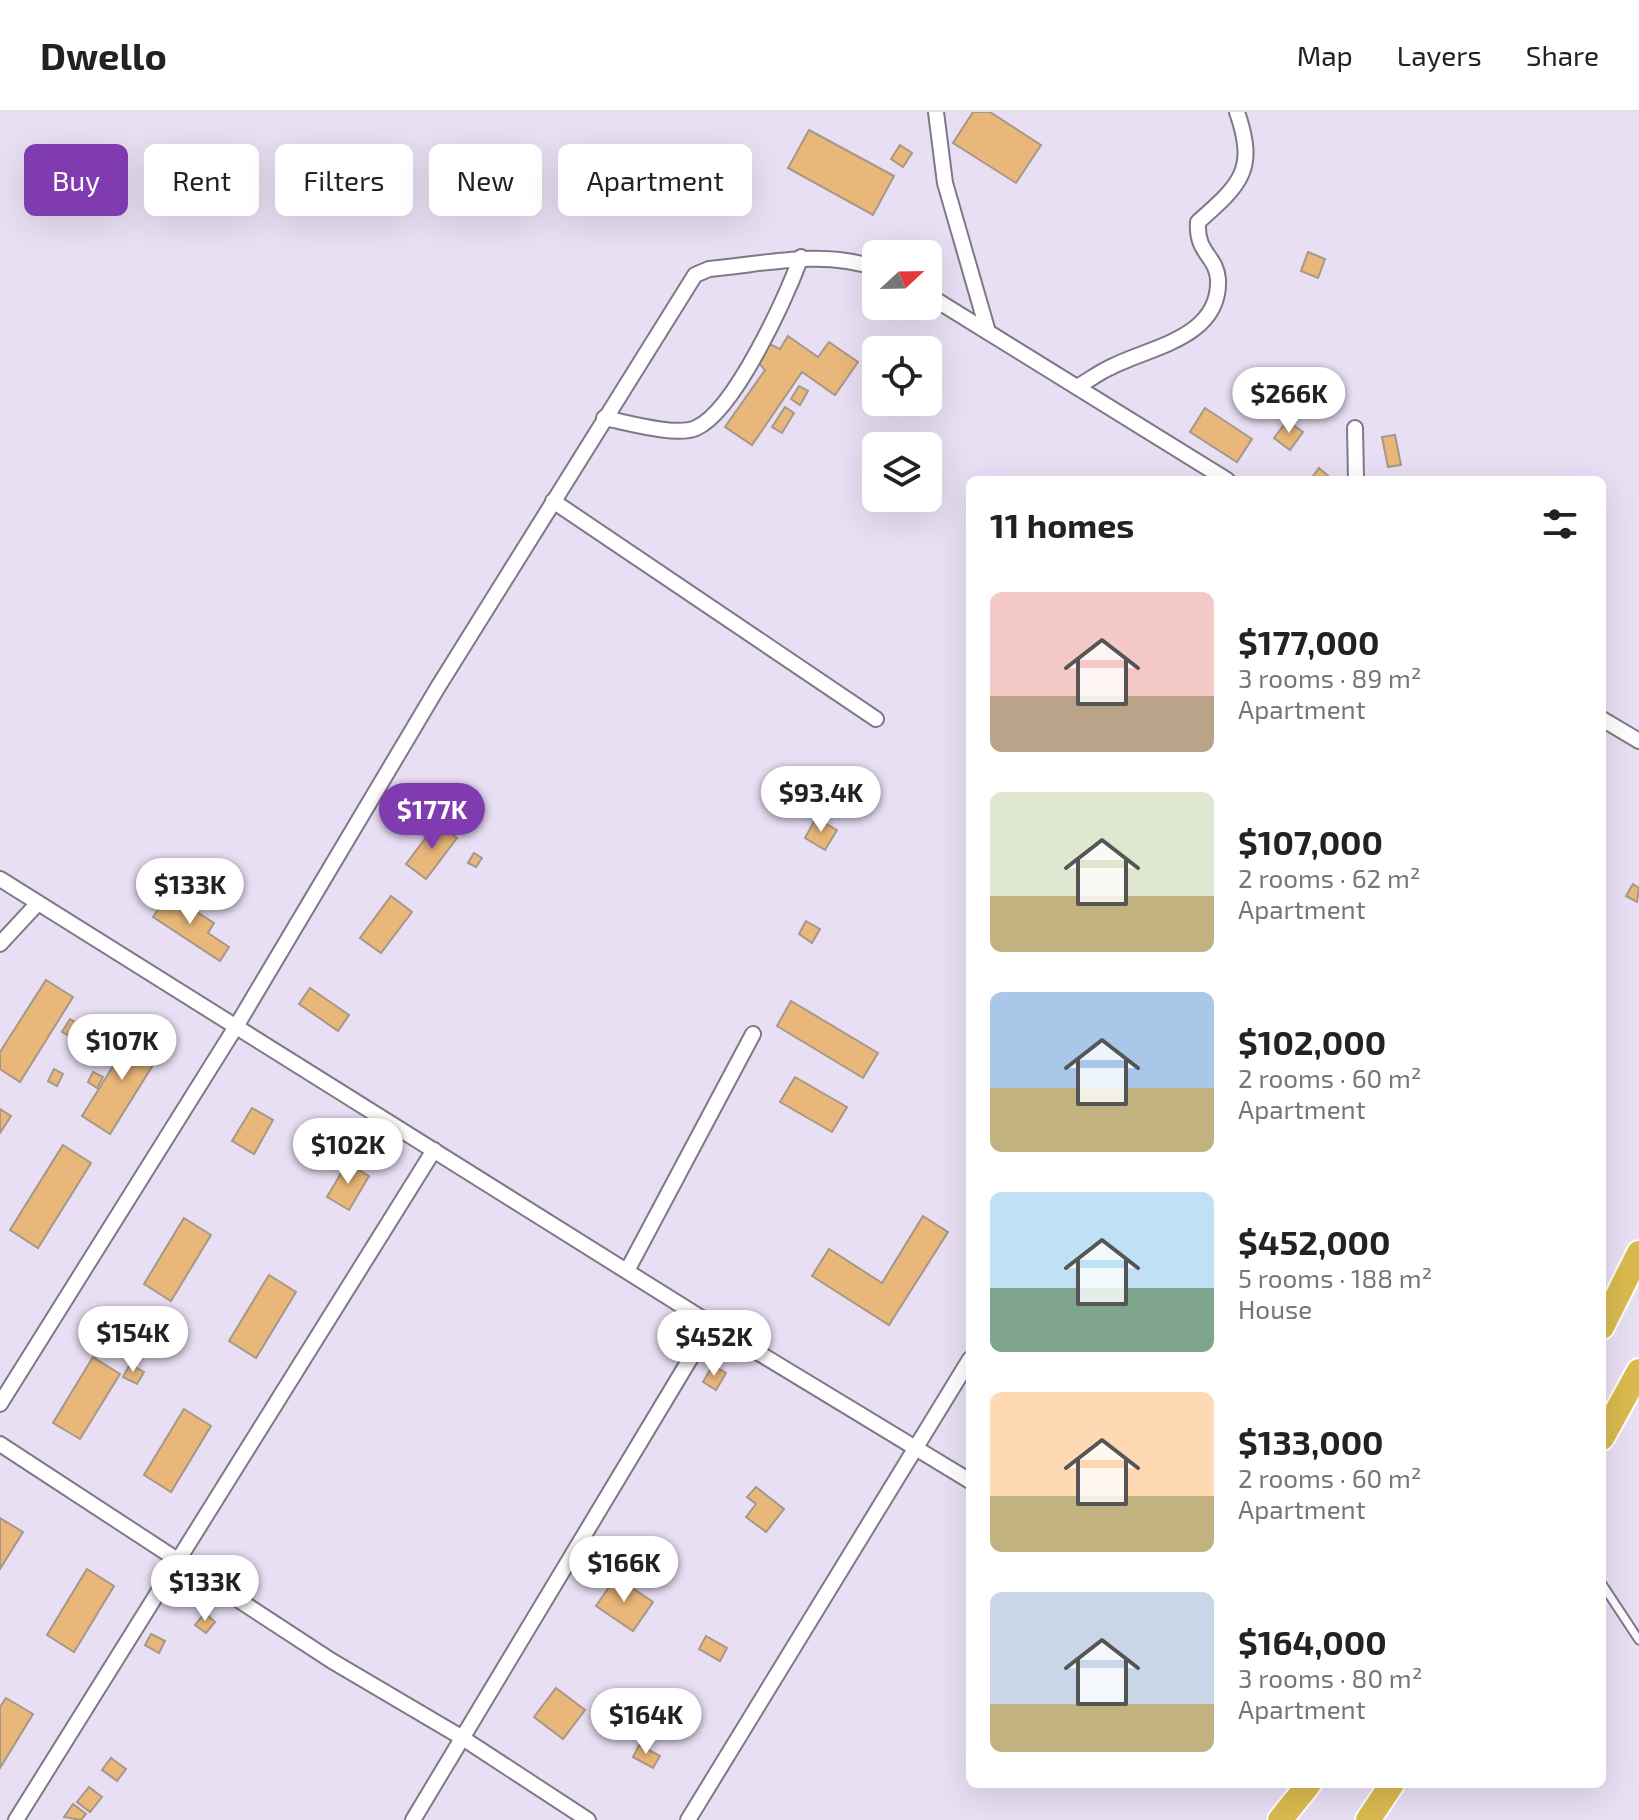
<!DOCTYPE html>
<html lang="en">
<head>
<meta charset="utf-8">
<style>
  body { margin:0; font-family:"Exo 2",sans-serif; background:#f2f2f2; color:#222; height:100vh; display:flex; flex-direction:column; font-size:30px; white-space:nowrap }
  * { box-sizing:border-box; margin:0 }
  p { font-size:26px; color:#767676 }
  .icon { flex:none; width:44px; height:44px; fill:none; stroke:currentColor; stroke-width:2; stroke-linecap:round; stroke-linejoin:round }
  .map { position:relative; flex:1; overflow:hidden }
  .sheet { position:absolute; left:966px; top:364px; width:640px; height:1312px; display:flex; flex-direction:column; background:#fff; border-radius:12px; box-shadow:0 8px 32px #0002 }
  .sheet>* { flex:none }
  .banner { position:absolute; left:24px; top:32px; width:760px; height:72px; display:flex; gap:16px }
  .needle { width:52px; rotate:68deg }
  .fabs { position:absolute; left:862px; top:128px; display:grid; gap:16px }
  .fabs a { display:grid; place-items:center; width:80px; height:80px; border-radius:12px; background:#fff; box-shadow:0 8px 32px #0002; font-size:40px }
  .price { position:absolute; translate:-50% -68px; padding:0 18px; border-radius:28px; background:#fff; color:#222; font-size:26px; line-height:52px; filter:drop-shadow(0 2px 4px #0008) }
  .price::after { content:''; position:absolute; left:50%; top:48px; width:24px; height:18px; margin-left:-12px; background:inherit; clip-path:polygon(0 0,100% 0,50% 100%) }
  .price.on { background:#7f3baf; color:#fff }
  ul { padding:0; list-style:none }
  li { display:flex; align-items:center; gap:24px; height:200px; padding:0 24px }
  li span { display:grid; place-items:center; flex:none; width:224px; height:160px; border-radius:12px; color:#555 }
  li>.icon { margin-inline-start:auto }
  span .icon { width:96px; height:96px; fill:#fffc; stroke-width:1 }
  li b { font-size:34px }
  h2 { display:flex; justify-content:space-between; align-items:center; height:96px; padding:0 24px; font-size:34px }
  .tag { padding:0 28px; border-radius:12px; background:#fff; box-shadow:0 8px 32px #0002; font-size:28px; line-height:72px }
  .tag.on { background:#7f3baf; color:#fff }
  header { display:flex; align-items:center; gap:48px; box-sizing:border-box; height:112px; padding:0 40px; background:#fff; border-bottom:2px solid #e0e0e0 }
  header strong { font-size:38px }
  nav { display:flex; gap:44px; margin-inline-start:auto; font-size:28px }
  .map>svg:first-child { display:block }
  .building { fill:#e9b779; stroke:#a69887; stroke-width:2 }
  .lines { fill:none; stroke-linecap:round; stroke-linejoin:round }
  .service-casing { stroke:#807789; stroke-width:11 }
  .minor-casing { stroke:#807789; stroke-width:18 }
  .trunk-casing { stroke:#fff; stroke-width:28 }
  .service { stroke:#fff; stroke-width:7 }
  .minor { stroke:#fff; stroke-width:14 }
  .trunk { stroke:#daba4f; stroke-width:24 }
</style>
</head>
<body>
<header>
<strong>Dwello</strong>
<nav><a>Map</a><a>Layers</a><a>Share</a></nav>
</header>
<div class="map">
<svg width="1639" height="1708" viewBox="0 0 1639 1708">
  <rect width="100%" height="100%" fill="#e9dff4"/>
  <!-- building -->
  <g class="building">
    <polygon points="973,0 990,0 1041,33 1016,71 953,31"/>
    <polygon points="809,18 894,64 873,103 788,56"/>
    <polygon points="900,33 912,41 903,55 891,47"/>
    <polygon points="1308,140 1325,147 1318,166 1301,159"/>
    <polygon points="788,224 818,245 829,230 858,250 835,283 802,260 752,333 725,315 765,258 756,248 767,231 780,237"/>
    <polygon points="799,274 808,279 800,293 791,287"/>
    <polygon points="785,295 794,301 782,321 772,315"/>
    <polygon points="1205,296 1252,327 1237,350 1190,320"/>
    <polygon points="1287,309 1303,320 1290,338 1274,326"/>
    <polygon points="1395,323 1401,353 1388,355 1382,325"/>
    <polygon points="1319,356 1332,367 1332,368 1310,368"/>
    <polygon points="807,659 812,675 801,678 796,663"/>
    <polygon points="854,668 862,687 846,694 838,675"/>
    <polygon points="816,706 837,718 825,738 805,726"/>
    <polygon points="437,711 457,726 426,767 406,752"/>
    <polygon points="474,741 482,746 476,755 468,751"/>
    <polygon points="1633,772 1639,776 1637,790 1626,784"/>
    <polygon points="169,782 214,811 208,821 229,835 220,849 153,805"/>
    <polygon points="391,784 412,800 381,841 360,826"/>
    <polygon points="806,809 820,817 812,831 799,822"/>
    <polygon points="46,868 73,885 20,970 0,957 0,940"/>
    <polygon points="310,876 349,903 338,919 299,892"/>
    <polygon points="791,889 878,941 863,966 777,914"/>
    <polygon points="70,907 79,912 71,925 62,920"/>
    <polygon points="135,919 163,937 110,1022 82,1004"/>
    <polygon points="54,957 63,962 57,974 48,969"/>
    <polygon points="93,960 103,965 97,976 88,970"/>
    <polygon points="795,965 847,995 832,1020 780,990"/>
    <polygon points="252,996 273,1008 254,1042 232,1029"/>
    <polygon points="0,997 11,1004 0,1021"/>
    <polygon points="63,1033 91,1051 38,1136 10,1118"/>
    <polygon points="347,1051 369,1064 349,1098 327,1085"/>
    <polygon points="923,1104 948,1120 889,1213 812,1164 829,1137 882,1171"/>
    <polygon points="184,1106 211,1123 171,1189 144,1172"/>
    <polygon points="269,1163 296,1180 256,1246 229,1229"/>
    <polygon points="93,1245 120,1262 80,1327 53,1311"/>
    <polygon points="130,1252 144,1260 137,1272 123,1265"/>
    <polygon points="713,1253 726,1261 716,1278 703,1270"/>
    <polygon points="184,1297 211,1314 171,1380 144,1363"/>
    <polygon points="756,1375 784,1397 766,1420 746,1405 756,1392 747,1385"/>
    <polygon points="0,1406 23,1420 0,1457"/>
    <polygon points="87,1457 114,1474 74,1540 47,1523"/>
    <polygon points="616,1465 653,1490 633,1519 596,1494"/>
    <polygon points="205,1501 215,1510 206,1521 195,1513"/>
    <polygon points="151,1522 165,1529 159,1541 145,1533"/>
    <polygon points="706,1524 727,1536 720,1549 699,1537"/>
    <polygon points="556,1576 585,1598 563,1627 534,1605"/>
    <polygon points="6,1586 33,1602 0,1656 0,1595"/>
    <polygon points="639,1633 660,1644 653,1656 633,1645"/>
    <polygon points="111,1646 126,1657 117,1669 102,1658"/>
    <polygon points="89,1675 102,1685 90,1700 77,1690"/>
    <polygon points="73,1692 86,1702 81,1708 64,1705"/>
  </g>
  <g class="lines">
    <!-- service casing -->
    <g class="service-casing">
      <polyline id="service" points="1602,1472 1639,1528"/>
    </g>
    <!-- minor casing -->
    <g class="minor-casing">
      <g id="minor">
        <polyline points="936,0 945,71 988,220"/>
        <polyline points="928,183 1227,368"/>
        <path d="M1077 275C1088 269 1098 261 1109 256 1148 235 1221 227 1218 167 1216 143 1196 142 1198 110 1241 72 1257 58 1237 0"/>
        <path d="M604 306C626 310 676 325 696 316 735 299 786 185 801 145"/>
        <polyline points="1355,316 1356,368"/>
        <polyline points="553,389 876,607"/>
        <polyline points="1602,607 1639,629"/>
        <polyline points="0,767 711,1212 970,1369"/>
        <polyline points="0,832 38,791"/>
        <polyline points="628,1157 753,922"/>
        <path d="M0 1292 237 913 438 575 695 163 709 157C766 152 821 137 876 156"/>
        <polyline points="0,1332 332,1549 461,1625 588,1708"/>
        <polyline points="16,1708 434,1038"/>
        <polyline points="413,1708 711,1212"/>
        <polyline points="688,1708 970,1247"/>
      </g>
    </g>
    <!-- trunk casing -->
    <g class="trunk-casing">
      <g id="trunk">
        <polyline points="1602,1215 1639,1141"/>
        <polyline points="1602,1326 1639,1259"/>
        <polyline points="1280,1708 1309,1672"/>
        <polyline points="1368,1708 1392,1672"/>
      </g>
    </g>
    <!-- service -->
    <use href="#service" class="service"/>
    <!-- minor -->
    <use href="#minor" class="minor"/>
    <!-- trunk -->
    <use href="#trunk" class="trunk"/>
  </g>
</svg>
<div class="fabs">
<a><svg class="needle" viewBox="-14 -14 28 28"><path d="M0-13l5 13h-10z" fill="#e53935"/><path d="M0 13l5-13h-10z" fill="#767676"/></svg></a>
<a><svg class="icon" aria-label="locate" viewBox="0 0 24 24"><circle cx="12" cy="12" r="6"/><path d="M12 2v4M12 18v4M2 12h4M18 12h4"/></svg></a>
<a><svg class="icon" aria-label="layers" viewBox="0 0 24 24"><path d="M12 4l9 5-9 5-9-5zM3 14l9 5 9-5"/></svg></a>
</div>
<b class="price" style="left:1289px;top:323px">$266K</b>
<b class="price" style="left:821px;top:722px">$93.4K</b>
<b class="price on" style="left:432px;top:739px">$177K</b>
<b class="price" style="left:190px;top:814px">$133K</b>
<b class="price" style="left:122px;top:970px">$107K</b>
<b class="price" style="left:348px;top:1074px">$102K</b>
<b class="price" style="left:133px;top:1262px">$154K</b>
<b class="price" style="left:714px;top:1266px">$452K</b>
<b class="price" style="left:624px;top:1492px">$166K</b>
<b class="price" style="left:205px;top:1511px">$133K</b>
<b class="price" style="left:646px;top:1644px">$164K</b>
<div class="banner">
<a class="tag on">Buy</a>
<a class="tag">Rent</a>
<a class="tag">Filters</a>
<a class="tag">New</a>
<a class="tag">Apartment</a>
</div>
<section class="sheet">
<h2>11 homes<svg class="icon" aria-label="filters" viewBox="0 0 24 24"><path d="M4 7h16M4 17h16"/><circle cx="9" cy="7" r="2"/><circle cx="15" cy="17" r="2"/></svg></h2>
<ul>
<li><span style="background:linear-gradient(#f6c9c9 65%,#b9a48a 0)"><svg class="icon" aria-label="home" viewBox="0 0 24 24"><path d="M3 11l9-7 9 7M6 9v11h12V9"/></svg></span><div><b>$177,000</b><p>3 rooms · 89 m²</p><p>Apartment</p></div></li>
<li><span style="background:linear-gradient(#dfe7d0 65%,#c2b280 0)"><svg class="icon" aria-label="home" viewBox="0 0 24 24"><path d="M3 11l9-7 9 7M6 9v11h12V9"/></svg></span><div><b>$107,000</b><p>2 rooms · 62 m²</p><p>Apartment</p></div></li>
<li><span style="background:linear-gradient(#a9c7e8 60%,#c2b280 0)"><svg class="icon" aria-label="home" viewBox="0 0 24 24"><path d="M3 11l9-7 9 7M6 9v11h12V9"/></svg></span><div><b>$102,000</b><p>2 rooms · 60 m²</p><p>Apartment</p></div></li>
<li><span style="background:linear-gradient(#bfe0f5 60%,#7fa58c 0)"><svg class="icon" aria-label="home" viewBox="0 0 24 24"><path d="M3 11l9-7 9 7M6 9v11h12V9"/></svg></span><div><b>$452,000</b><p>5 rooms · 188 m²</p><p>House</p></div></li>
<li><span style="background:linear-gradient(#ffd9b3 65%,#c2b280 0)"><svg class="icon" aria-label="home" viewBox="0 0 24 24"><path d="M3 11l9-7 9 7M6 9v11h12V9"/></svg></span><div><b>$133,000</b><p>2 rooms · 60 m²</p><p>Apartment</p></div></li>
<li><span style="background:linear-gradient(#c9d6e8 70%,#c2b280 0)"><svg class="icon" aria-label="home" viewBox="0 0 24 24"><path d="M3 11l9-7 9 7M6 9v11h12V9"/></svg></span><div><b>$164,000</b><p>3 rooms · 80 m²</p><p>Apartment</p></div></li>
</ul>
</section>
</div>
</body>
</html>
